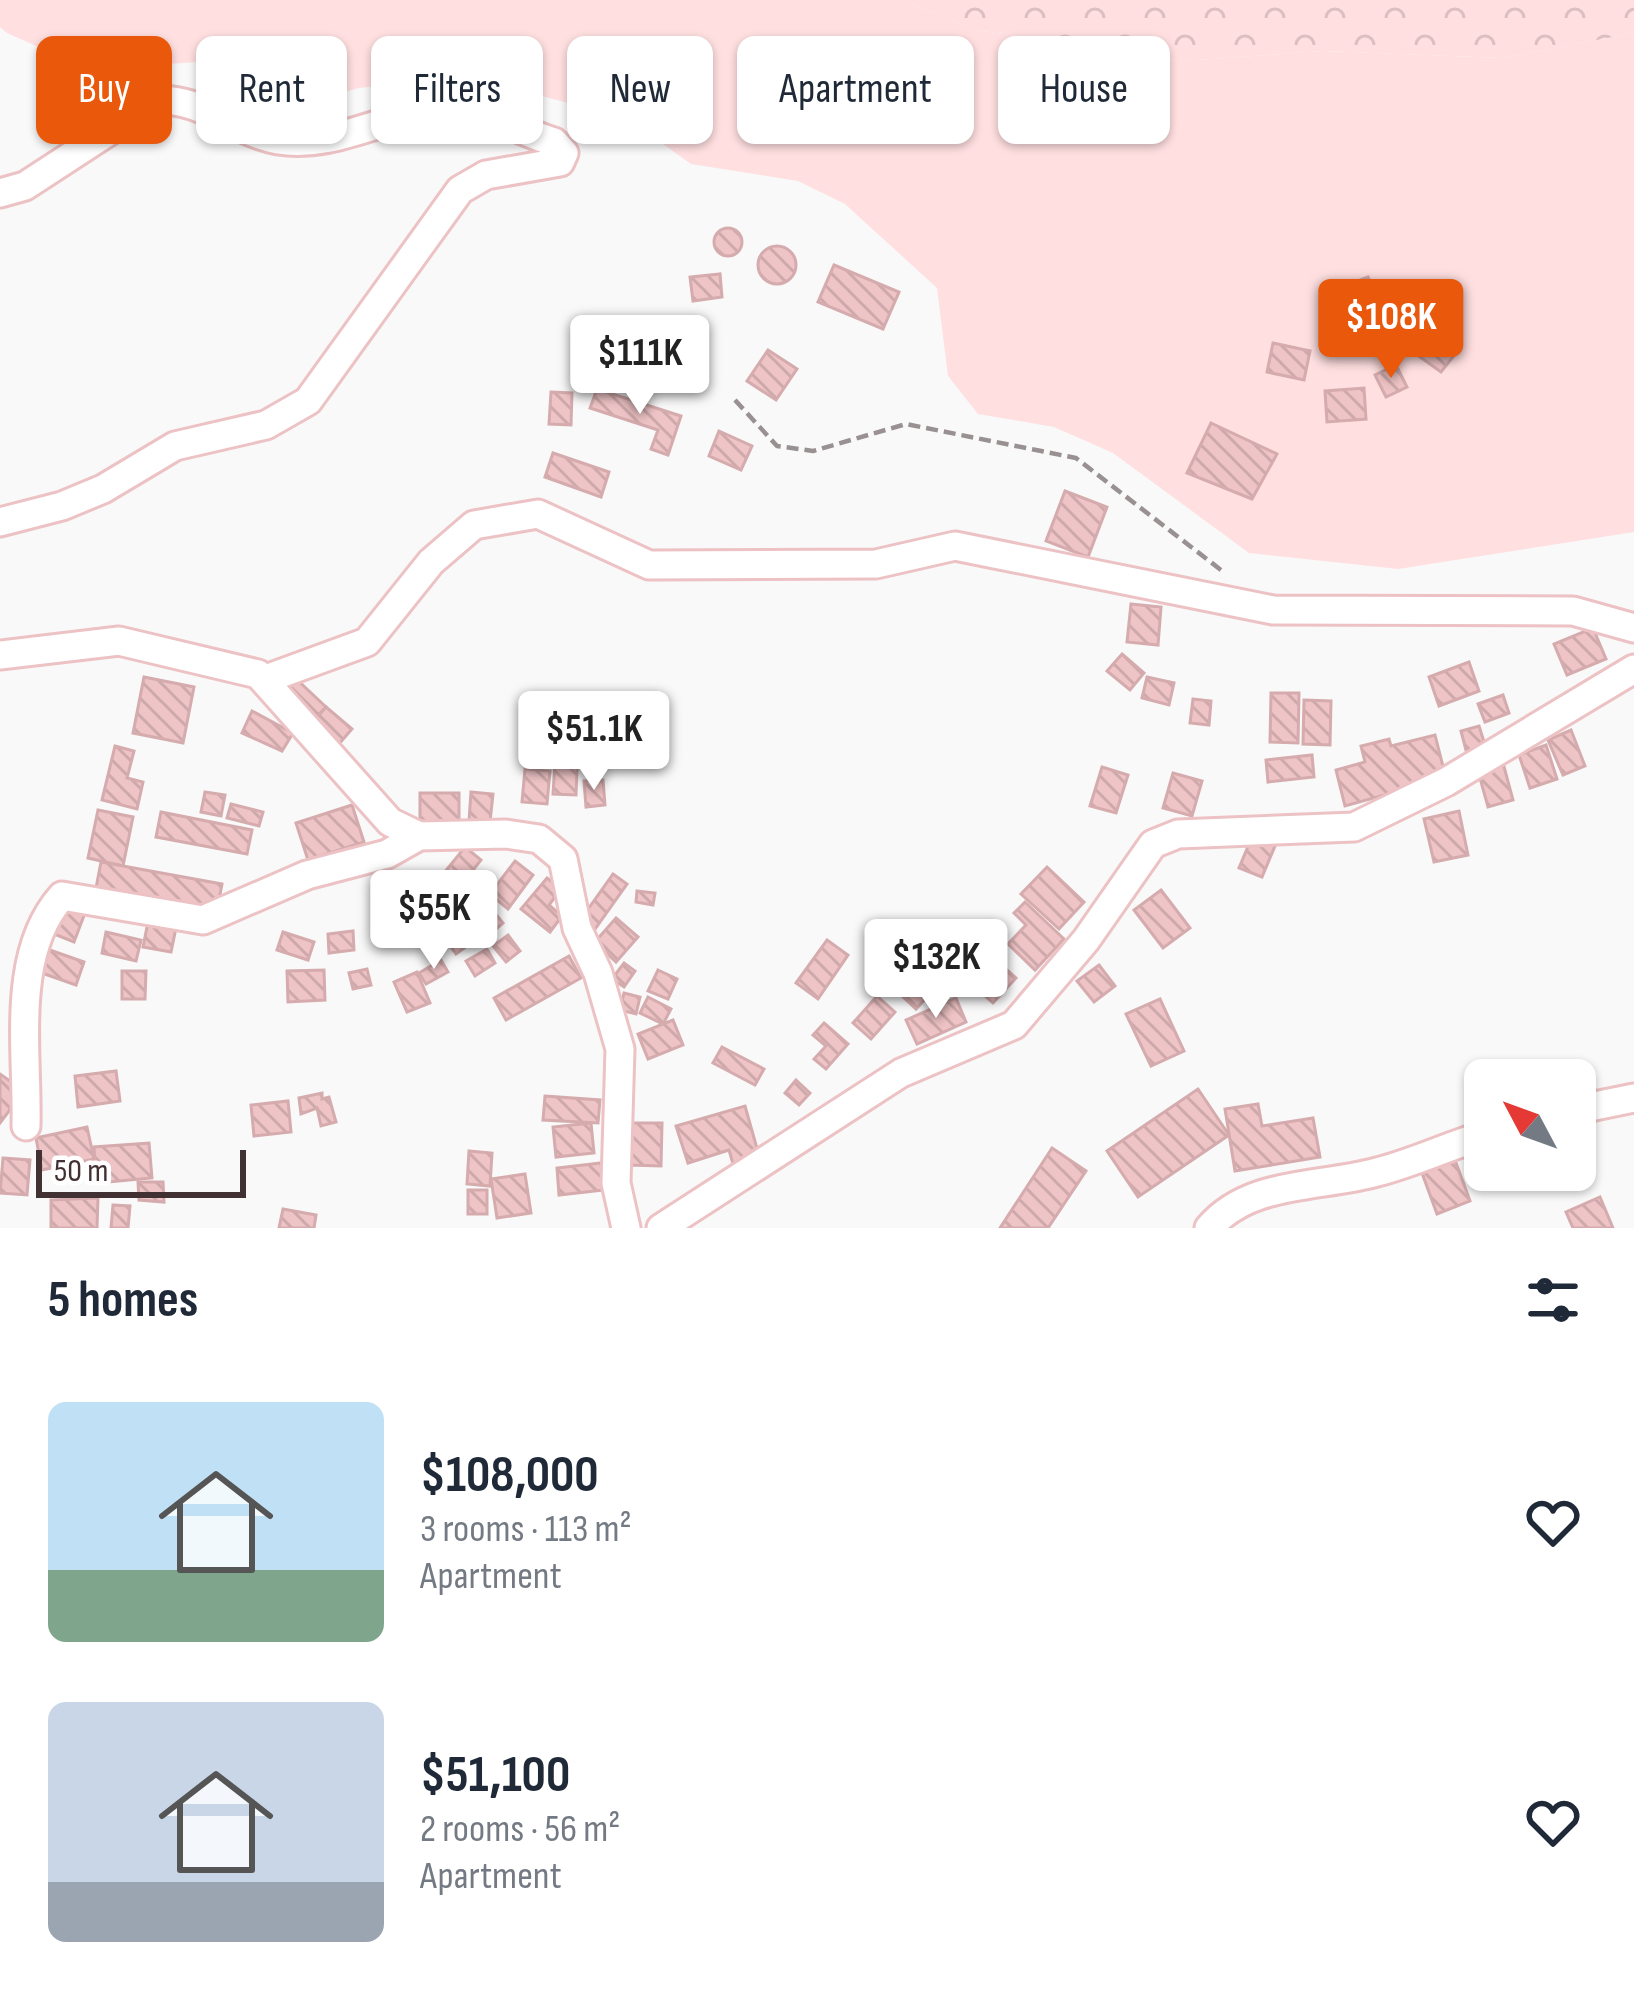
<!DOCTYPE html>
<html lang="en">
<head>
<meta charset="utf-8">
<style>
  body { margin:0; font-family:"Sofia Sans Condensed",sans-serif; background:#f6f6f7; color:#1f2937; height:100vh; display:flex; flex-direction:column; font-size:45px; white-space:nowrap }
  * { box-sizing:border-box; margin:0 }
  p { font-size:39px; color:#747a83 }
  .icon { flex:none; width:66px; height:66px; fill:none; stroke:currentColor; stroke-width:2; stroke-linecap:round; stroke-linejoin:round }
  .map { position:relative; height:1228px; overflow:hidden }
  .panel { display:flex; flex-direction:column; background:#fff; flex:1 }
  .panel>* { flex:none }
  .banner { position:absolute; left:36px; top:36px; width:1563px; height:108px; display:flex; gap:24px }
  .needle { width:78px; rotate:311deg }
  .tools { position:absolute; left:1464px; top:1059px; display:grid; gap:24px }
  .tools a { display:grid; place-items:center; width:132px; height:132px; border-radius:18px; background:#fff; box-shadow:0 3px 9px #0004; font-size:60px }
  .scale { position:absolute; left:36px; bottom:30px; width:210px; box-sizing:border-box; padding-left:12px; border:6px solid #423132; border-top:0; font-size:33px; line-height:42px; white-space:nowrap; color:#423132; -webkit-text-stroke:9px #fff; paint-order:stroke }
  .price { position:absolute; translate:-50% -102px; padding:0 27px; border-radius:12px; background:#fff; color:#222; font-size:39px; line-height:78px; filter:drop-shadow(0 3px 6px #0008) }
  .price::after { content:''; position:absolute; left:50%; top:72px; width:36px; height:27px; margin-left:-18px; background:inherit; clip-path:polygon(0 0,100% 0,50% 100%) }
  .price.on { background:#ea580c; color:#fff }
  ul { padding:0; list-style:none }
  li { display:flex; align-items:center; gap:36px; height:300px; padding:0 48px }
  li span { display:grid; place-items:center; flex:none; width:336px; height:240px; border-radius:18px; color:#555 }
  li>.icon { margin-inline-start:auto }
  span .icon { width:144px; height:144px; fill:#fffc; stroke-width:1 }
  li b { font-size:51px }
  h2 { display:flex; justify-content:space-between; align-items:center; height:144px; padding:0 48px; font-size:51px }
  .pill { padding:0 42px; border-radius:18px; background:#fff; box-shadow:0 3px 9px #0004; font-size:42px; line-height:108px }
  .pill.on { background:#ea580c; color:#fff }
  .map>svg:first-child { display:block }
  .green { fill:#ffdfe0 }
  .forest { fill:url(#forest-crowns) }
  .building { fill:url(#building-back-hatch); stroke:#d5abad; stroke-width:3 }
  .lines { fill:none; stroke-linecap:round; stroke-linejoin:round }
  .street-casing { stroke:#edc2c4; stroke-width:33 }
  .path { stroke:#999091; stroke-width:4.5; stroke-dasharray:12 6; stroke-linecap:butt }
  .street { stroke:#fff; stroke-width:27 }
</style>
</head>
<body>
<div class="map">
<svg width="1634" height="1228" viewBox="0 0 1634 1228">
  <defs>
    <pattern id="forest-crowns" width="20" height="18" patternUnits="userSpaceOnUse" patternTransform="scale(3)"><rect width="20" height="18" fill="#ffdfe0"/><path d="M2 6a3 3 0 1 1 6 0M12 15a3 3 0 1 1 6 0" fill="none" stroke="#dcc0c1"/></pattern>
    <pattern id="building-back-hatch" width="6" height="6" patternUnits="userSpaceOnUse" patternTransform="scale(3)"><rect width="6" height="6" fill="#efc4c6"/><path d="M-1 5l2 2M0 0l6 6M5-1l2 2" fill="none" stroke="#cea9ab"/></pattern>
  </defs>
  <rect width="100%" height="100%" fill="#f9f9f9"/>
  <!-- green -->
  <polygon class="green" points="0,0 902,0 976,30 1183,61 1323,51 1502,58 1634,33 1634,532 1398,569 1249,553 1113,453 1054,427 978,414 948,376 937,288 845,204 798,181 691,164 628,119 470,77 359,88 287,108 237,89 197,62 126,67 61,57 7,33 0,27"/>
  <!-- forest -->
  <polygon class="forest" points="902,0 1634,0 1634,33 1502,58 1323,51 1183,61 976,30"/>
  <!-- building -->
  <g class="building">
    <circle cx="728" cy="242" r="14"/>
    <circle cx="777" cy="265" r="19"/>
    <polygon points="834,265 899,292 883,329 818,302"/>
    <polygon points="720,274 722,297 693,301 690,277"/>
    <polygon points="1368,277 1391,320 1364,341 1337,289"/>
    <polygon points="1434,337 1456,353 1441,372 1420,357"/>
    <polygon points="1273,343 1310,351 1304,380 1267,372"/>
    <polygon points="768,350 797,369 776,400 747,381"/>
    <polygon points="1396,365 1407,387 1386,397 1375,375"/>
    <polygon points="1364,388 1366,419 1327,422 1325,391"/>
    <polygon points="597,389 681,416 668,455 651,449 658,430 590,408"/>
    <polygon points="551,392 572,393 571,425 549,424"/>
    <polygon points="1211,423 1277,454 1252,499 1187,473"/>
    <polygon points="719,431 752,446 741,470 709,456"/>
    <polygon points="553,453 609,472 601,497 545,477"/>
    <polygon points="1065,491 1107,507 1088,557 1046,541"/>
    <polygon points="1131,604 1161,607 1158,645 1127,642"/>
    <polygon points="1593,628 1606,659 1567,675 1554,644"/>
    <polygon points="1122,654 1144,673 1130,690 1107,671"/>
    <polygon points="1469,662 1479,691 1439,706 1429,677"/>
    <polygon points="291,674 326,707 312,721 277,688"/>
    <polygon points="144,677 194,687 183,743 133,733"/>
    <polygon points="1147,677 1174,683 1169,705 1142,698"/>
    <polygon points="1271,693 1299,693 1298,743 1270,742"/>
    <polygon points="1503,695 1509,713 1485,722 1478,704"/>
    <polygon points="1193,699 1211,701 1209,725 1190,723"/>
    <polygon points="1304,700 1331,701 1330,745 1303,744"/>
    <polygon points="326,707 352,729 339,744 313,722"/>
    <polygon points="252,711 293,733 282,751 242,733"/>
    <polygon points="535,718 556,723 549,750 529,745"/>
    <polygon points="1479,726 1486,748 1467,754 1461,731"/>
    <polygon points="1571,730 1585,766 1563,775 1548,740"/>
    <polygon points="1435,735 1446,778 1345,806 1336,770 1365,762 1361,746 1389,739 1391,746"/>
    <polygon points="1546,745 1557,779 1530,788 1519,755"/>
    <polygon points="115,746 134,751 127,778 143,782 137,809 102,800"/>
    <polygon points="556,746 578,747 576,795 553,794"/>
    <polygon points="1312,755 1314,777 1268,782 1266,760"/>
    <polygon points="1503,763 1513,800 1488,807 1478,771"/>
    <polygon points="1102,767 1128,775 1116,813 1090,806"/>
    <polygon points="525,769 550,771 547,804 522,802"/>
    <polygon points="1173,773 1202,781 1192,816 1163,808"/>
    <polygon points="603,780 605,805 586,807 584,781"/>
    <polygon points="205,792 225,795 221,816 201,812"/>
    <polygon points="471,792 493,794 490,822 469,821"/>
    <polygon points="420,793 459,793 459,824 420,825"/>
    <polygon points="231,804 263,812 259,826 227,818"/>
    <polygon points="352,805 364,842 308,860 296,823"/>
    <polygon points="98,810 133,817 123,866 88,858"/>
    <polygon points="1459,811 1468,855 1434,862 1424,819"/>
    <polygon points="161,812 252,830 247,854 156,837"/>
    <polygon points="1252,837 1275,846 1262,877 1239,868"/>
    <polygon points="465,847 481,860 461,885 444,873"/>
    <polygon points="515,861 533,875 508,909 490,894"/>
    <polygon points="101,862 222,884 217,910 96,888"/>
    <polygon points="1047,867 1084,902 1059,929 1021,894"/>
    <polygon points="613,874 627,884 593,932 579,922"/>
    <polygon points="547,878 561,889 549,905 562,916 550,932 521,909"/>
    <polygon points="1161,890 1190,928 1163,948 1134,910"/>
    <polygon points="637,891 655,893 653,905 636,902"/>
    <polygon points="427,893 439,911 422,922 410,904"/>
    <polygon points="1025,902 1064,939 1035,970 1008,944 1026,925 1014,913"/>
    <polygon points="60,904 85,913 74,942 49,932"/>
    <polygon points="489,906 503,923 490,934 476,917"/>
    <polygon points="468,911 484,934 456,954 440,932"/>
    <polygon points="616,918 638,937 616,962 595,942"/>
    <polygon points="148,922 176,928 171,952 143,947"/>
    <polygon points="353,931 354,950 329,953 328,934"/>
    <polygon points="106,932 141,940 136,961 102,953"/>
    <polygon points="283,932 314,942 308,960 277,950"/>
    <polygon points="508,935 520,951 506,962 493,946"/>
    <polygon points="827,940 848,955 818,999 796,983"/>
    <polygon points="47,949 84,962 76,985 39,972"/>
    <polygon points="487,949 495,963 475,976 466,961"/>
    <polygon points="569,956 581,978 506,1020 494,998"/>
    <polygon points="441,960 448,972 426,984 419,973"/>
    <polygon points="997,961 1016,978 993,1003 974,986"/>
    <polygon points="624,963 635,971 624,987 612,979"/>
    <polygon points="1099,965 1115,986 1094,1002 1077,981"/>
    <polygon points="367,969 371,985 353,989 349,973"/>
    <polygon points="324,970 325,1000 288,1002 287,971"/>
    <polygon points="658,970 677,979 668,999 648,991"/>
    <polygon points="122,971 146,971 145,999 122,999"/>
    <polygon points="417,972 430,1003 407,1012 394,982"/>
    <polygon points="922,972 937,986 916,1009 901,995"/>
    <polygon points="624,993 640,997 636,1014 620,1010"/>
    <polygon points="877,996 895,1012 871,1039 853,1023"/>
    <polygon points="648,997 671,1009 663,1024 640,1013"/>
    <polygon points="956,998 966,1022 917,1044 906,1020"/>
    <polygon points="1160,999 1184,1051 1151,1066 1126,1014"/>
    <polygon points="673,1020 683,1045 648,1059 638,1034"/>
    <polygon points="824,1023 848,1044 826,1069 814,1059 826,1046 813,1035"/>
    <polygon points="722,1047 764,1069 755,1085 713,1063"/>
    <polygon points="116,1071 120,1101 78,1107 75,1076"/>
    <polygon points="0,1074 24,1091 0,1123"/>
    <polygon points="796,1080 810,1093 799,1105 785,1093"/>
    <polygon points="1198,1089 1229,1135 1138,1197 1107,1151"/>
    <polygon points="322,1093 322,1099 329,1097 336,1122 321,1126 317,1108 301,1114 299,1098"/>
    <polygon points="545,1096 600,1100 598,1123 543,1120"/>
    <polygon points="288,1101 291,1132 254,1136 251,1105"/>
    <polygon points="1258,1104 1262,1126 1313,1118 1320,1157 1235,1171 1225,1109"/>
    <polygon points="745,1106 760,1159 734,1167 729,1150 688,1163 676,1126"/>
    <polygon points="591,1123 594,1153 556,1157 553,1127"/>
    <polygon points="629,1123 662,1123 661,1166 628,1165"/>
    <polygon points="87,1127 94,1159 42,1170 36,1138"/>
    <polygon points="149,1143 152,1178 96,1183 94,1147"/>
    <polygon points="1052,1148 1086,1171 1048,1228 1000,1228"/>
    <polygon points="469,1151 492,1153 490,1186 467,1184"/>
    <polygon points="3,1158 30,1160 27,1195 0,1193"/>
    <polygon points="1455,1160 1470,1201 1437,1214 1422,1173"/>
    <polygon points="601,1163 604,1190 559,1195 557,1168"/>
    <polygon points="525,1174 531,1213 497,1218 491,1179"/>
    <polygon points="138,1182 163,1182 164,1202 139,1200"/>
    <rect x="468" y="1190" width="19" height="24"/>
    <polygon points="1600,1197 1613,1228 1573,1228 1566,1212"/>
    <polygon points="98,1198 97,1228 51,1228 51,1200"/>
    <polygon points="113,1205 130,1206 128,1228 111,1228"/>
    <polygon points="283,1209 316,1215 314,1228 279,1228"/>
  </g>
  <g class="lines">
    <!-- street casing -->
    <g class="street-casing">
      <g id="street">
        <path d="M0 193 25 186 157 100C202 98 235 132 278 140 342 150 394 107 458 110 487 112 525 133 554 142L564 153 560 162 486 175 460 190 308 401 266 425 175 446 103 489 62 506 0 522"/>
        <polyline points="0,655 119,641 258,674 390,822 419,836"/>
        <polyline points="266,679 367,642 431,562 474,525 538,514 649,565 876,564 955,546 1273,610 1573,611 1634,628"/>
        <polyline points="1575,1110 1634,1098"/>
        <path d="M26 1126C28 1052 10 954 62 896L203 920 307 875 387 854 419 836 506 834 539 839 563 859 577 928 598 973 620 1049 616 1183 626 1228"/>
        <polyline points="661,1228 901,1073 1014,1025 1086,940 1153,844 1178,834 1354,827 1446,782 1634,669"/>
        <path d="M1209 1228C1250 1180 1320 1188 1377 1172 1413 1163 1448 1146 1485 1135"/>
      </g>
    </g>
    <!-- path -->
    <polyline class="path" points="735,400 777,446 813,451 906,424 1076,458 1221,570"/>
    <!-- street -->
    <use href="#street" class="street"/>
  </g>
</svg>
<div class="tools">
<a><svg class="needle" viewBox="-14 -14 28 28"><path d="M0-13l5 13h-10z" fill="#e53935"/><path d="M0 13l5-13h-10z" fill="#747a83"/></svg></a>
</div>
<div class="scale">50 m</div>
<b class="price on" style="left:1391px;top:381px">$108K</b>
<b class="price" style="left:640px;top:417px">$111K</b>
<b class="price" style="left:594px;top:793px">$51.1K</b>
<b class="price" style="left:434px;top:972px">$55K</b>
<b class="price" style="left:936px;top:1021px">$132K</b>
<div class="banner">
<a class="pill on">Buy</a>
<a class="pill">Rent</a>
<a class="pill">Filters</a>
<a class="pill">New</a>
<a class="pill">Apartment</a>
<a class="pill">House</a>
</div>
</div>
<section class="panel">
<h2>5 homes<svg class="icon" aria-label="filters" viewBox="0 0 24 24"><path d="M4 7h16M4 17h16"/><circle cx="9" cy="7" r="2"/><circle cx="15" cy="17" r="2"/></svg></h2>
<ul>
<li><span style="background:linear-gradient(#bfe0f5 70%,#7fa58c 0)"><svg class="icon" aria-label="home" viewBox="0 0 24 24"><path d="M3 11l9-7 9 7M6 9v11h12V9"/></svg></span><div><b>$108,000</b><p>3 rooms · 113 m²</p><p>Apartment</p></div><svg class="icon" aria-label="heart" viewBox="0 0 24 24"><path d="M12 20l-8-8c-3-5 5-10 8-4 3-6 11-1 8 4z"/></svg></li>
<li><span style="background:linear-gradient(#c9d6e8 75%,#9aa5b1 0)"><svg class="icon" aria-label="home" viewBox="0 0 24 24"><path d="M3 11l9-7 9 7M6 9v11h12V9"/></svg></span><div><b>$51,100</b><p>2 rooms · 56 m²</p><p>Apartment</p></div><svg class="icon" aria-label="heart" viewBox="0 0 24 24"><path d="M12 20l-8-8c-3-5 5-10 8-4 3-6 11-1 8 4z"/></svg></li>
</ul>
</section>
</body>
</html>
